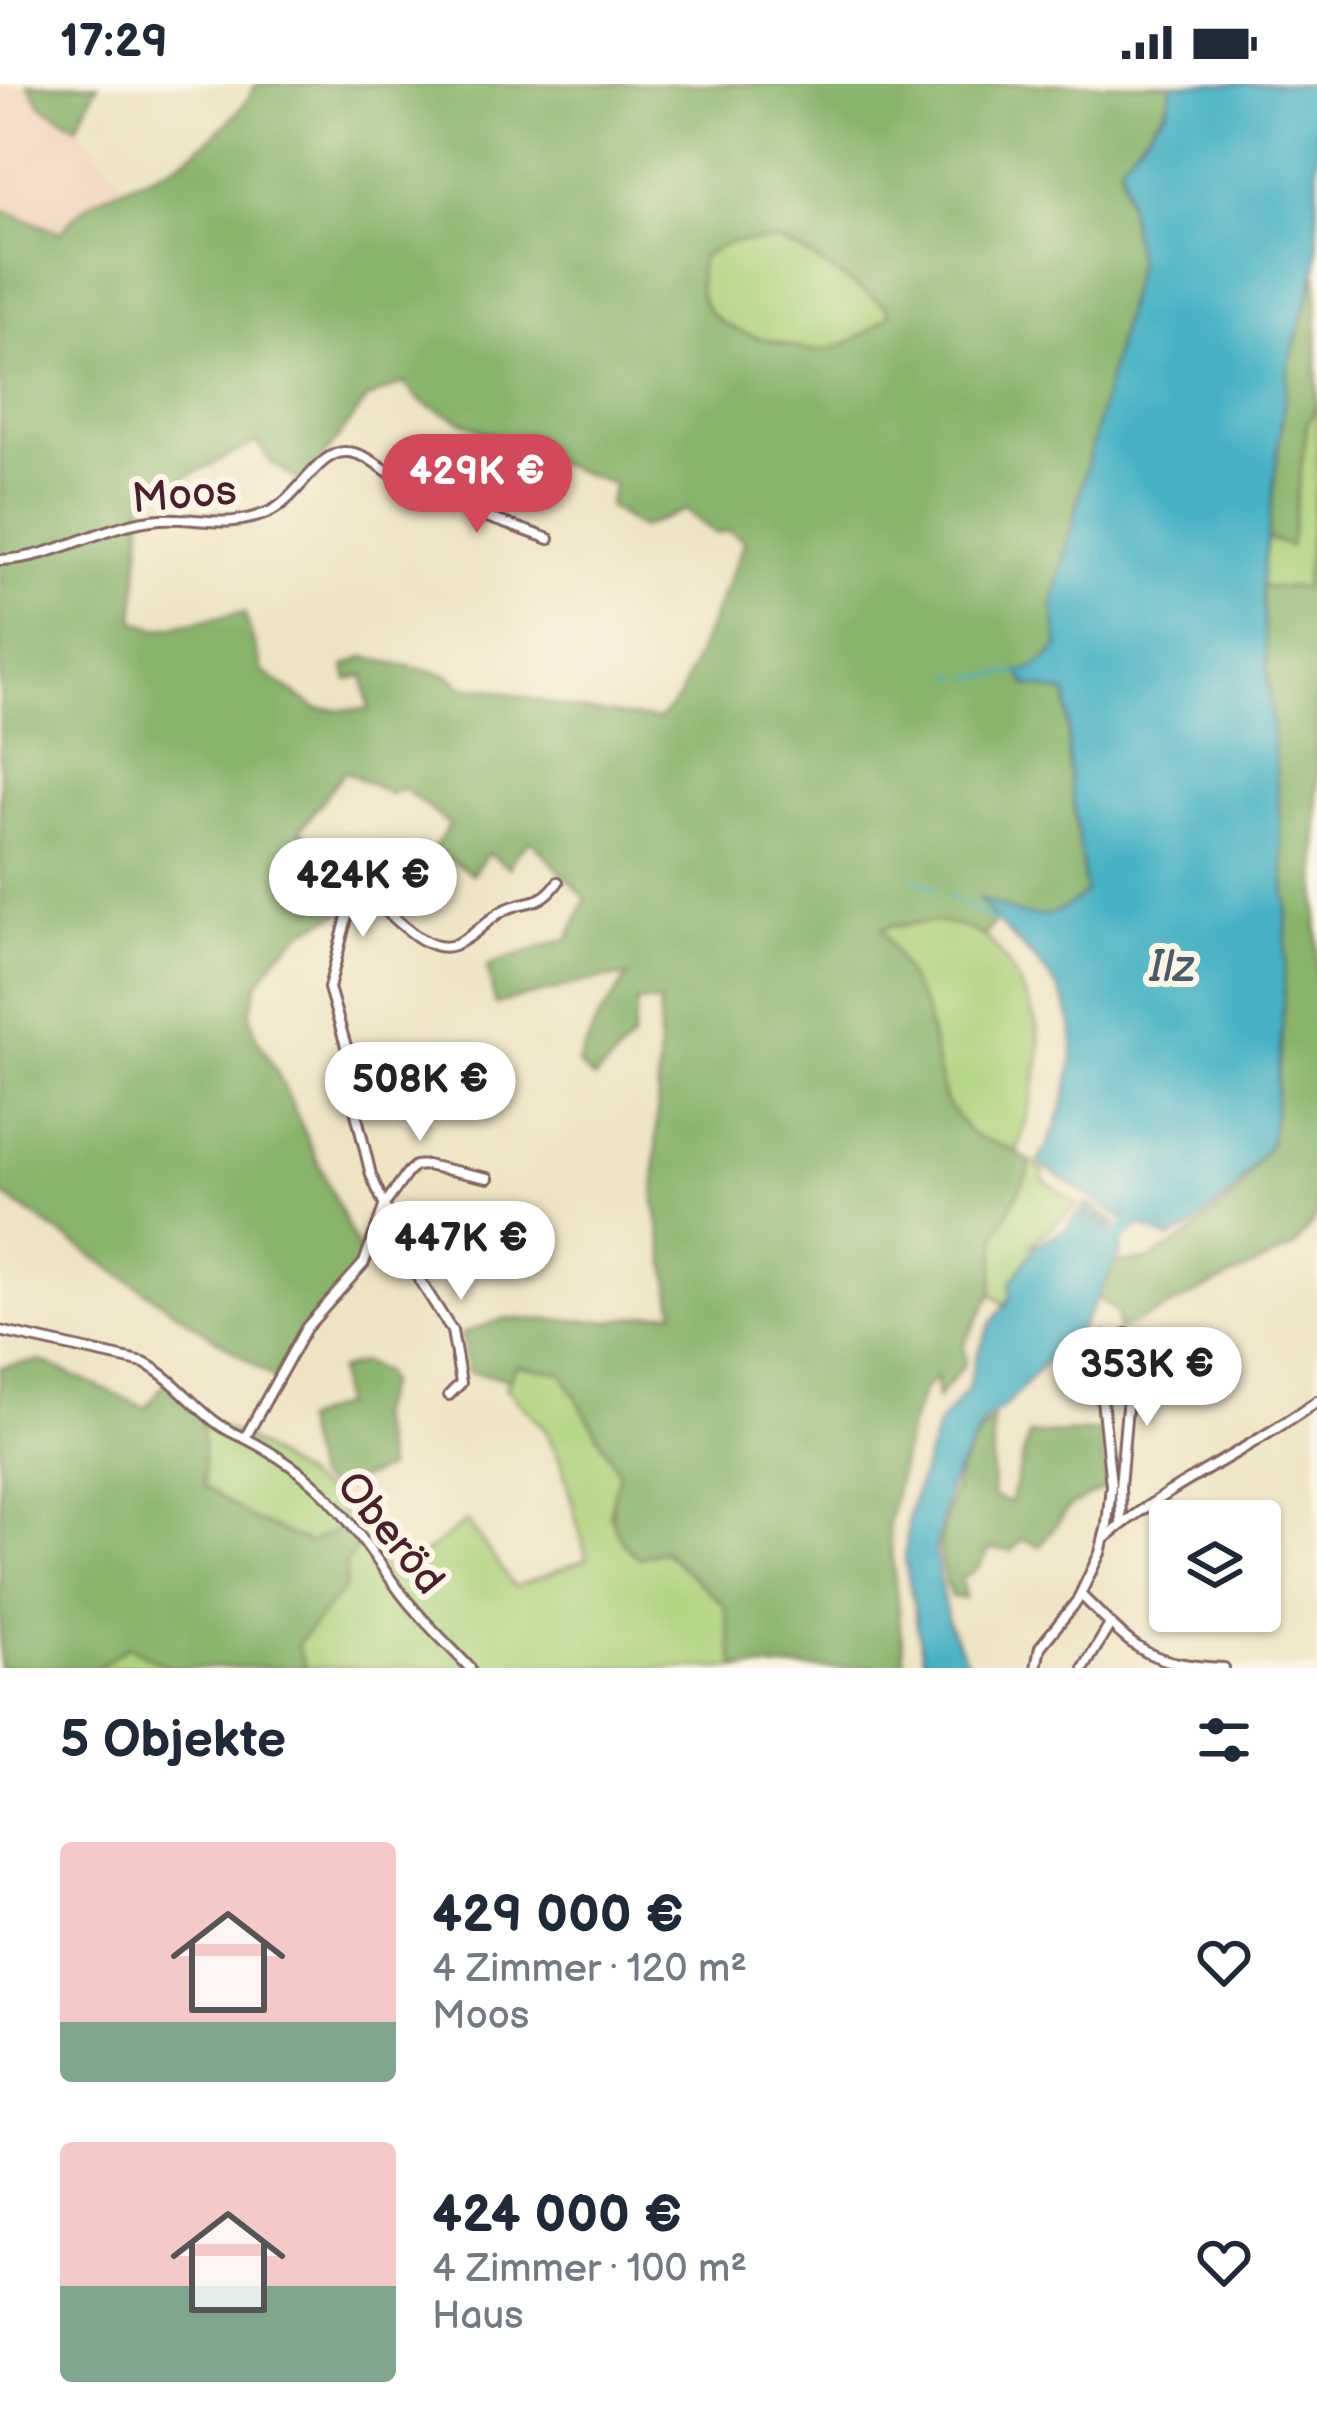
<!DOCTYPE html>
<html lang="de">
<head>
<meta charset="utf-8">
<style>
  body { margin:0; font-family:"Balsamiq Sans",sans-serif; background:#f2f2f3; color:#1f2937; height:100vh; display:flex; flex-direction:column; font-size:45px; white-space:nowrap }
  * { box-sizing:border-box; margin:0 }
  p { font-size:39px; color:#747a83 }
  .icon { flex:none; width:66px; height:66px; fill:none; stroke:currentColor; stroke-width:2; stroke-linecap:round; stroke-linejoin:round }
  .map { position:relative; height:1584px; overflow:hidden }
  .details { display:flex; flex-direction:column; background:#fff; flex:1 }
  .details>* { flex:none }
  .buttons { position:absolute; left:1149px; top:1416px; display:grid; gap:24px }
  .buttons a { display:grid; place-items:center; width:132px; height:132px; border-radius:12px; background:#fff; box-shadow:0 3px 9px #0004; font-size:60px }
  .price { position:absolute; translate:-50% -102px; padding:0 27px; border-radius:42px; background:#fff; color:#222; font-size:39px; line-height:78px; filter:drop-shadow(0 3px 6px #0008) }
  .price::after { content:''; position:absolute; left:50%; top:72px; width:36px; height:27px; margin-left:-18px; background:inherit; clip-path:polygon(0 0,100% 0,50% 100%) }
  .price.active { background:#d1495b; color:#fff }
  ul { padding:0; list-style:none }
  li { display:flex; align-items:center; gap:36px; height:300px; padding:0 60px }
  li span { display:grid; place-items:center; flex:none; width:336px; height:240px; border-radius:12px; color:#555 }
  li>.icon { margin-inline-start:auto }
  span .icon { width:144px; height:144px; fill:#fffc; stroke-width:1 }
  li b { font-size:51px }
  h2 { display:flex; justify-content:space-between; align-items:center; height:144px; padding:0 60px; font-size:51px }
  .status { display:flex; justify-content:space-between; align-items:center; height:84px; padding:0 60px; background:#fff; direction:ltr }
  .status svg { height:33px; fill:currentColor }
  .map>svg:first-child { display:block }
  .built { fill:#f1d5bd }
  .green { fill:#acd27c; stroke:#7b7854; stroke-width:3 }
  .forest { fill:#89b46c; stroke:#6a6a4c; stroke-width:3; fill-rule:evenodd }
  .water { fill:#47b2c5; stroke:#486878; stroke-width:3 }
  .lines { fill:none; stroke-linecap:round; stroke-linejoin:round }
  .stream { stroke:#47b2c5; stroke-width:3 }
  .river { stroke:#47b2c5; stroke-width:14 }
  .minor-casing { stroke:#836460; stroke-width:14 }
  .minor { stroke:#fff; stroke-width:8 }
  .labels { text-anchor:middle; stroke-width:12; stroke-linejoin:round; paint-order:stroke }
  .street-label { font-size:42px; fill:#4a1f2b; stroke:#fcf5e5 }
  .water-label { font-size:45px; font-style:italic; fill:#495a69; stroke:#fcf5e5 }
</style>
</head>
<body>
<div class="status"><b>17:29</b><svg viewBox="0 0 49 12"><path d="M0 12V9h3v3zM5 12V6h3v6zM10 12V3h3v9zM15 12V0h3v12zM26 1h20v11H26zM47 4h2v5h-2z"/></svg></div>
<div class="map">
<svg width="1317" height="1584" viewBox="0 0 1317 1584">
  <rect width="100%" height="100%" fill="#fcf5e5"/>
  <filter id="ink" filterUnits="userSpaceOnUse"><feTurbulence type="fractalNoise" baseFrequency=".00833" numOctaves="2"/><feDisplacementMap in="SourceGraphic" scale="24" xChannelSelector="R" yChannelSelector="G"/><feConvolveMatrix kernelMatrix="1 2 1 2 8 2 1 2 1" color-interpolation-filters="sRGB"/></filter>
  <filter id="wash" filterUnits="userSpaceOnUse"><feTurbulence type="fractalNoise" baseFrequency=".004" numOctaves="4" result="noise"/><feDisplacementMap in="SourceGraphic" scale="48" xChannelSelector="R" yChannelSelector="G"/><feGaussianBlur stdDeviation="2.7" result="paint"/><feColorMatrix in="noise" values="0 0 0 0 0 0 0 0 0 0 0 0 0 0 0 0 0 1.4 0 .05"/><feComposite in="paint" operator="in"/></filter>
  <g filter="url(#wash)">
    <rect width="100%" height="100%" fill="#eee3c3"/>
    <!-- built -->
    <polygon class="built" points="0,0 28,0 42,22 77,42 123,100 71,133 61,149 0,125"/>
    <!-- green -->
    <g class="green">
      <path d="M778 157 801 167 885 221 890 230C874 246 847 262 824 266 809 268 791 262 776 258 727 246 687 232 702 172L731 158Z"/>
      <polygon points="1317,320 1317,401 1304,504 1261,503 1267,454 1290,462 1307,341"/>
      <path d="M935 837C952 839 967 840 981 850 1007 868 1035 926 1040 957 1043 975 1023 1049 1017 1069L971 1051 945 1017 925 926 881 844Z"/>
      <path d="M1029 1077 1045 1088 1042 1095 1077 1120C1061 1138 1045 1145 1031 1161L1037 1160C1023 1178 1019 1206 1004 1221L992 1209 997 1149 1029 1087Z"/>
      <polygon points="516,1281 562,1288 619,1388 609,1431 663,1467 725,1522 734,1578 744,1584 305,1584 297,1561 345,1503 346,1479 363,1456 392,1495 467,1437 514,1503 587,1475 562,1380 545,1345 505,1303"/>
      <polygon points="202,1334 245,1354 334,1415 351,1446 335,1447 309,1460 254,1436 203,1402"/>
      <polygon points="128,1562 171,1584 97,1584"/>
    </g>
    <!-- forest -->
    <g class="forest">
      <polygon points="28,0 98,0 77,42 42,22"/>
      <path d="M256 0H1172L1166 23 1120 81 1138 176 1053 520 1059 564 1027 601 1067 610 1069 688 1086 809C1043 845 1029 833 981 816L995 838 984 852C950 834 919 837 882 844L925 926 945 1017 971 1050 1011 1065 1029 1077V1087L997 1149 992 1209 964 1260 965 1279 937 1315 936 1294 923 1306 909 1345 888 1440 905 1584H744L734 1579 725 1522 664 1467 638 1474C605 1442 610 1429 619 1388L562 1289 516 1281 510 1295 468 1288 461 1250 504 1235 611 1237 675 1227 655 1119 660 919 637 918 632 956 594 995 578 980 597 937 628 893 604 894 495 920 487 882 569 854 586 815 531 756 515 771 509 784 488 769 472 790 433 765 450 741 403 704 391 710 344 687 300 746C332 772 345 785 341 829L304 846 280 869 257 900 250 929 256 953 278 990 364 1179 306 1244 275 1295 0 1109V125L61 149C82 114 122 105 157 89 190 75 242 33 256 0ZM778 157 801 167 885 221 890 230C874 246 847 262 824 266 809 268 791 262 776 258 727 246 687 232 702 172L731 158ZM404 299 421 318 541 374 614 400 608 422 640 444 685 426 715 450 729 447 745 457 679 614 658 636 573 625 490 605 462 603 448 591 365 573 345 582 348 596 364 591 369 626 317 625 263 588 244 529 158 545 134 537 144 414 257 358 271 378 303 400 368 314Z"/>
      <polygon points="1317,190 1317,320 1307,341 1290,463 1267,454 1289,279"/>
      <polygon points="1317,401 1317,1133 1294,1163 1118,1247 1117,1229 1096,1212 1114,1179 1149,1176 1190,1151 1237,1110 1271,1058 1282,948 1287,825 1261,503 1304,504"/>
      <polygon points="41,1277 146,1324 166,1298 202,1334 204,1402 254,1436 309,1459 335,1447 351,1446 363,1456 346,1479 345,1503 297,1561 305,1584 171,1584 128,1562 97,1584 0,1584 0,1283"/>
      <polygon points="361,1279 382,1288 387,1299 375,1331 387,1385 330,1406 314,1393 302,1337 341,1321 338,1286"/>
      <path d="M993 1336 992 1413 1010 1419 1029 1351 1099 1347 1108 1403 1070 1422 1040 1462 1022 1455 1012 1467 991 1464 977 1485 961 1495 965 1514 951 1513C947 1499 939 1481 940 1467 943 1428 964 1361 993 1336Z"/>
    </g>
    <!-- water -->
    <g class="water">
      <path d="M1172 0H1317V183L1289 279 1261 503 1287 825 1282 948 1271 1058 1233 1109 1191 1144 1169 1155 1140 1141 1132 1148 1123 1141 1127 1131 1121 1134 1038 1078C1064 1034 1089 957 1060 908 1039 873 1002 849 979 815 1027 832 1043 846 1086 808L1069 688 1067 610 1027 601 1019 588 1035 584 1059 564 1053 520 1137 178 1121 78 1167 25Z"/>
      <polygon points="1087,1119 1093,1123 1086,1123 1089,1127 1085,1135 1095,1124 1100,1128 1093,1141 1103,1130 1109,1134 1102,1134 1106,1139 1101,1147 1111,1136 1116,1140 1110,1140 1114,1144 1108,1153 1122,1163 1119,1173 1075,1254 1044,1279 1009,1319 985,1337 948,1405 935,1470 948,1539 970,1584 925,1584 905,1475 909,1427 939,1340 968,1305 974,1278 990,1241 1011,1214 1010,1201 1037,1160 1067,1144"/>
    </g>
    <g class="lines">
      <!-- stream -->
      <g class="stream">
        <polyline points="953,592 959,592"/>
        <polyline points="970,593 1022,589"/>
        <polyline points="915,794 936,805"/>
        <polyline points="947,812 999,839"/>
      </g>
      <!-- river -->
      <polyline class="river" points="1104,1172 1135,1134"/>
    </g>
  </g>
  <g filter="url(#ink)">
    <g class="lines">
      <!-- minor casing -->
      <g class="minor-casing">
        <g id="minor">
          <path d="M0 476C56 475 105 439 160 435 202 433 227 446 269 428 297 416 319 366 346 368 364 368 380 383 395 392 442 422 497 435 549 455"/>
          <path d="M0 1247 144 1279C183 1299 202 1339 245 1354"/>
          <path d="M449 1311 461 1299 452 1247 412 1184 371 1091 355 1025 351 979 329 904 350 821 366 812C391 826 424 872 454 861 473 854 485 837 501 828 526 813 538 826 558 798"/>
          <polyline points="1121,1437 1120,1403 1129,1300 1126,1250"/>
          <path d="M1105 1454C1169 1400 1249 1367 1317 1317"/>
          <path d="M1081 1511C1135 1564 1143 1580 1224 1584"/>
          <path d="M470 1584C447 1559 421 1536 401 1509 347 1436 330 1398 245 1354L306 1244 364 1179 385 1120 408 1088 415 1082 426 1081 488 1094"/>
          <polyline points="1036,1584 1040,1563 1077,1517 1100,1469 1107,1441 1111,1401 1101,1305 1105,1253"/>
          <polyline points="1084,1584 1109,1542"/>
        </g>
      </g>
      <!-- minor -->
      <use href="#minor" class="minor"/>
    </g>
  </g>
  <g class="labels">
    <!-- street labels -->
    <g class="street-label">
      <text transform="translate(184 409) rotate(-5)" y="15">Moos</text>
      <text transform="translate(392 1448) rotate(51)" y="15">Oberöd</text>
    </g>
    <!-- water labels -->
    <g class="water-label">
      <text x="1172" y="897">Ilz</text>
    </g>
  </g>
</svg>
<div class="buttons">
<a><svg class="icon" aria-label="layers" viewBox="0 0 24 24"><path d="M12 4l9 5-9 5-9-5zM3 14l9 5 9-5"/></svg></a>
</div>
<b class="price active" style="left:477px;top:452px">429K €</b>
<b class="price" style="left:363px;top:856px">424K €</b>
<b class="price" style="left:420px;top:1060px">508K €</b>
<b class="price" style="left:461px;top:1219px">447K €</b>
<b class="price" style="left:1147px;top:1345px">353K €</b>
</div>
<section class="details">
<h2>5 Objekte<svg class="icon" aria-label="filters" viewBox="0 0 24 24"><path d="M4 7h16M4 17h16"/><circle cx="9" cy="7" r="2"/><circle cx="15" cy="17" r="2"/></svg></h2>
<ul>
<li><span style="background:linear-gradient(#f6c9c9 75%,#7fa58c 0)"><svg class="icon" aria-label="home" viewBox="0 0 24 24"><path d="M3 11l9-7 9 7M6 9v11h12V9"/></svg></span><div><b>429 000 €</b><p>4 Zimmer · 120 m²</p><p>Moos</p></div><svg class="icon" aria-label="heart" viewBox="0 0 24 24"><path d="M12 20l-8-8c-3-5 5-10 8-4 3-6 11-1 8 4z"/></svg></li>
<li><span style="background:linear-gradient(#f6c9c9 60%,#7fa58c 0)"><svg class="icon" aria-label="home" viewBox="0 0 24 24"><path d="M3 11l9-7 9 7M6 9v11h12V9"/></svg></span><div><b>424 000 €</b><p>4 Zimmer · 100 m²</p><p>Haus</p></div><svg class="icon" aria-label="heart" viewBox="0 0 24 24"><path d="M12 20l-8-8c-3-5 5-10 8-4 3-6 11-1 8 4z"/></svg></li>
</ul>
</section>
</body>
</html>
